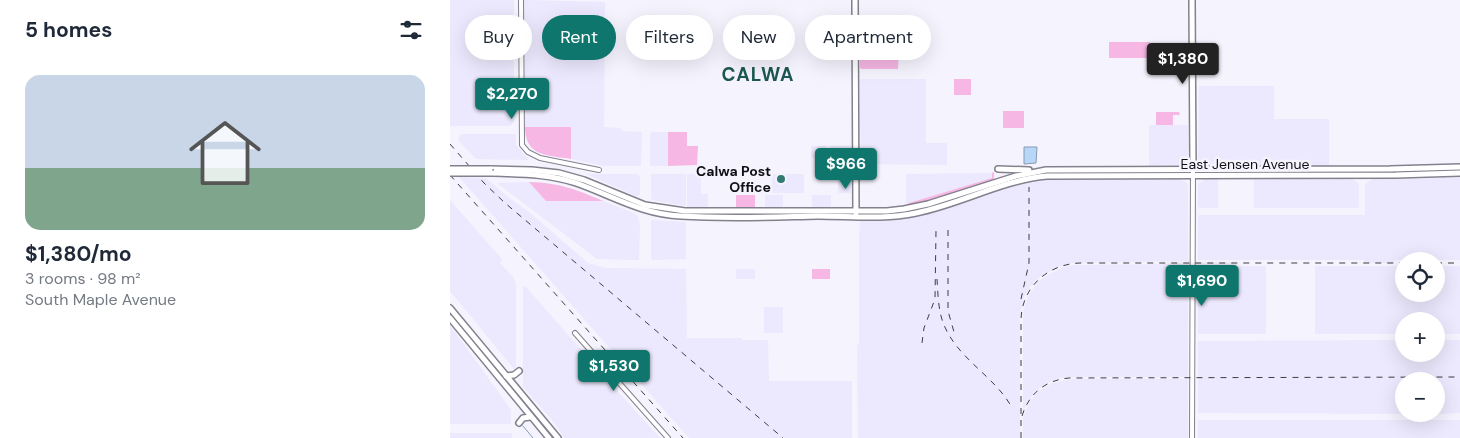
<!DOCTYPE html>
<html lang="en">
<head>
<meta charset="utf-8">
<style>
  body { margin:0; font-family:"DM Sans",sans-serif; background:#f6f6f7; color:#1f2937; height:100vh; display:flex; flex-direction:column; font-size:19px; white-space:nowrap }
  * { box-sizing:border-box; margin:0 }
  p { font-size:16px; color:#747a83 }
  .icon { flex:none; width:28px; height:28px; fill:none; stroke:currentColor; stroke-width:2; stroke-linecap:round; stroke-linejoin:round }
  .map { position:relative; flex:1; overflow:hidden }
  .details { display:flex; flex-direction:column; background:#fff; width:450px }
  .details>* { flex:none }
  .banner { position:absolute; left:15px; top:15px; width:475px; height:45px; display:flex; gap:10px }
  .buttons { position:absolute; left:945px; top:252px; display:grid; gap:10px }
  .buttons a { display:grid; place-items:center; width:50px; height:50px; border-radius:50%; background:#fff; box-shadow:0 5px 20px #0002; font-size:25px }
  .price { position:absolute; translate:-50% -42px; padding:0 11px; border-radius:5px; background:#0f766e; color:#fff; font-size:16px; line-height:32px; filter:drop-shadow(0 1px 2px #0008) }
  .price::after { content:''; position:absolute; left:50%; top:30px; width:15px; height:11px; margin-left:-8px; background:inherit; clip-path:polygon(0 0,100% 0,50% 100%) }
  .price.selected { background:#222; color:#fff }
  ul { padding:0; list-style:none }
  li { display:grid; align-content:center; gap:10px; height:265px; padding:0 25px }
  li+li { border-top:1px solid #e0e1e3 }
  li span { display:grid; place-items:center; height:155px; border-radius:15px; color:#555 }
  li>.icon { margin-inline-start:auto }
  span .icon { width:90px; height:90px; fill:#fffc; stroke-width:1 }
  li b { font-size:21px }
  h2 { display:flex; justify-content:space-between; align-items:center; height:60px; padding:0 25px; font-size:21px }
  .pill { padding:0 18px; border-radius:22px; background:#fff; box-shadow:0 5px 20px #0002; font-size:18px; line-height:45px }
  .pill.selected { background:#0f766e; color:#fff }
  main { display:flex; flex:1; min-height:0 }
  .map>svg:first-child { display:block }
  .built { fill:#ece8fd }
  .green { fill:#f6b7e4 }
  .water { fill:#b8d6f7; stroke:#869bb3 }
  .lines { fill:none; stroke-linecap:round; stroke-linejoin:round }
  .stream { stroke:#869bb3; stroke-width:1 }
  .minor-casing { stroke:#83818d; stroke-width:6 }
  .major-casing { stroke:#83818d; stroke-width:8 }
  .minor { stroke:#fff; stroke-width:4 }
  .major { stroke:#fff; stroke-width:5 }
  .rail { stroke:#3e3d43; stroke-width:1; stroke-dasharray:6 6; stroke-linecap:butt }
  .major-bridge-casing { stroke:#83818d; stroke-width:8; stroke-linecap:butt }
  .major-bridge { stroke:#fff; stroke-width:5 }
  .poi-dot { fill:#327a73; stroke:#f5f3fe; stroke-width:2 }
  .labels { text-anchor:middle; stroke-width:5; stroke-linejoin:round; paint-order:stroke }
  .street-label { font-size:14px; fill:#101014; stroke:#f5f3fe }
  .poi-label { font-size:14px; font-weight:bold; fill:#101014; stroke:#f5f3fe; text-anchor:end }
  .district-label { font-size:19px; font-weight:bold; letter-spacing:1px; fill:#1c5752; stroke:#f5f3fe }
</style>
</head>
<body>
<main>
<section class="details">
<h2>5 homes<svg class="icon" aria-label="filters" viewBox="0 0 24 24"><path d="M4 7h16M4 17h16"/><circle cx="9" cy="7" r="2"/><circle cx="15" cy="17" r="2"/></svg></h2>
<ul>
<li><span style="background:linear-gradient(#c9d6e8 60%,#7fa58c 0)"><svg class="icon" aria-label="home" viewBox="0 0 24 24"><path d="M3 11l9-7 9 7M6 9v11h12V9"/></svg></span><div><b>$1,380/mo</b><p>3 rooms · 98 m²</p><p>South Maple Avenue</p></div></li>
</ul>
</section>
<div class="map">
<svg width="1010" height="438" viewBox="0 0 1010 438">
  <rect width="100%" height="100%" fill="#f5f3fe"/>
  <!-- built -->
  <g class="built">
    <polygon points="0,0 64,0 64,122 60,126 0,126"/>
    <polygon points="74,0 155,2 154,127 171,128 172,131 192,132 191,166 154,166 121,159 121,127 75,127"/>
    <polygon points="412,79 476,79 476,143 497,143 497,165 412,164 410,126 410,80"/>
    <polygon points="749,86 824,86 824,119 879,119 879,166 752,166 748,162"/>
    <polygon points="699,125 738,125 738,163 736,165 699,166"/>
    <polygon points="202,132 218,132 218,166 201,166 200,165 200,134"/>
    <polygon points="11,134 66,134 66,145 79,160 26,159 8,140"/>
    <polygon points="361,146 376,146 376,165 372,165 372,155 369,155 369,158 361,158"/>
    <rect x="381" y="146" width="20" height="19"/>
    <polygon points="542,173 542,178 456,204 456,174"/>
    <polygon points="136,174 187,174 190,177 190,194 188,196 186,196"/>
    <polygon points="201,174 236,174 236,206 207,201 201,199"/>
    <polygon points="237,174 251,174 251,194 258,194 258,207 237,207"/>
    <rect x="322" y="174" width="32" height="19"/>
    <rect x="388" y="174" width="13" height="19"/>
    <polygon points="9,177 36,178 59,198 78,211 138,263 155,268 236,269 237,338 292,338 292,340 316,340 318,341 319,381 402,381 402,438 239,438"/>
    <polygon points="1010,177 1010,260 944,260 944,263 915,263 914,260 748,260 748,217 749,215 915,215 915,184 923,179 970,179"/>
    <polygon points="594,179 730,179 738,184 738,261 622,263 608,267 594,274 584,282 574,296 570,314 570,438 408,438 407,346 409,343 409,239 410,222 414,219 463,216 485,211 567,184"/>
    <polygon points="756,179 768,179 768,208 751,208 748,207 748,184"/>
    <polygon points="804,179 902,179 909,184 909,207 908,208 804,208"/>
    <polygon points="79,182 96,201 153,201 186,214 188,217 190,224 189,258 188,260 147,259 47,183"/>
    <rect x="315" y="195" width="18" height="12"/>
    <rect x="362" y="195" width="19" height="12"/>
    <polygon points="0,200 50,257 52,260 50,263 63,277 66,284 66,366 64,369 0,291"/>
    <polygon points="201,220 236,222 236,259 202,260 201,257"/>
    <polygon points="738,264 738,377 621,377 611,378 599,382 587,390 579,400 573,412 573,313 578,296 588,282 598,275 611,268 623,265"/>
    <rect x="748" y="266" width="68" height="68"/>
    <polygon points="865,266 954,266 954,294 986,294 986,266 1010,266 1010,334 986,334 986,321 954,321 954,334 865,334"/>
    <rect x="286" y="269" width="19" height="10"/>
    <polygon points="75,286 177,402 210,438 114,438 102,420 73,387 73,287"/>
    <rect x="314" y="307" width="19" height="26"/>
    <polygon points="0,325 61,410 61,424 0,424"/>
    <polygon points="954,340 954,354 986,354 986,340 1010,340 1010,413 986,414 986,381 954,381 954,414 748,413 748,341"/>
    <polygon points="622,379 738,379 738,438 573,438 573,418 579,404 584,396 591,390 602,383"/>
    <rect x="748" y="420" width="262" height="18"/>
    <rect x="0" y="433" width="62" height="5"/>
  </g>
  <!-- green -->
  <g class="green">
    <rect x="659" y="42" width="41" height="16"/>
    <polygon points="410,48 449,48 448,69 412,69 410,68"/>
    <rect x="504" y="79" width="17" height="16"/>
    <rect x="553" y="111" width="21" height="17"/>
    <polygon points="706,112 729,112 730,115 723,115 723,125 706,125"/>
    <path d="M75 127H121V159C98 155 75 157 75 127Z"/>
    <polygon points="218,132 237,132 237,146 248,146 247,165 218,166"/>
    <polygon points="544,172 544,180 477,201 456,206 459,203 542,178 542,173"/>
    <path d="M79 182C110 183 125 189 153 201H96Z"/>
    <rect x="286" y="195" width="19" height="12"/>
    <rect x="362" y="269" width="18" height="10"/>
  </g>
  <!-- water -->
  <polygon class="water" points="574,147 587,147 586,163 574,164"/>
  <g class="lines">
    <!-- stream -->
    <polyline class="stream" points="73,426 83,438"/>
    <!-- minor casing -->
    <g class="minor-casing">
      <g id="minor">
        <polyline points="71,0 72,145 78,152 90,158 149,170"/>
        <polyline points="125,333 218,438"/>
        <polyline points="742,438 743,169"/>
      </g>
    </g>
    <!-- major casing -->
    <g class="major-casing">
      <g id="major">
        <polyline points="405,0 406,213"/>
        <polyline points="742,0 743,169"/>
        <polyline points="40,169 82,170 109,173 134,180 195,205 235,211 437,211 454,209 478,204 566,176 596,170 940,169 1010,167"/>
        <polyline points="548,169 579,170"/>
        <path d="M44 173C72 174 99 174 126 183 163 196 191 214 231 216 276 219 322 217 368 216 400 216 434 220 466 213 511 204 552 180 597 176L946 175 1010 173"/>
        <polyline points="0,308 108,438"/>
        <polyline points="0,318 99,438"/>
        <polyline points="56,376 64,375 69,371"/>
        <polyline points="69,423 73,418 80,417"/>
      </g>
    </g>
    <!-- minor -->
    <use href="#minor" class="minor"/>
    <!-- major -->
    <use href="#major" class="major"/>
    <!-- rail -->
    <g class="rail">
      <polyline points="0,144 34,183 55,203 333,438"/>
      <polyline points="0,175 233,438"/>
      <polyline points="498,230 498,311 504,332"/>
      <polyline points="986,263 1010,263"/>
      <path d="M487 279C488 294 488 311 494 325 508 359 544 376 561 406"/>
      <polyline points="571,299 579,263 579,187"/>
      <polyline points="472,343 474,328 485,299 486,231"/>
      <path d="M572 416C579 393 596 380 619 378L1010 377"/>
      <path d="M571 438V319C572 287 598 264 630 263H954"/>
    </g>
    <!-- major-bridge casing -->
    <g class="major-bridge-casing">
      <g id="major-bridge">
        <polyline points="0,169 40,169"/>
        <polyline points="0,173 44,173"/>
      </g>
    </g>
    <!-- major-bridge -->
    <use href="#major-bridge" class="major-bridge"/>
  </g>
  <!-- markers -->
  <circle class="poi-dot" cx="331" cy="179" r="5"/>
  <g class="labels">
    <!-- street labels -->
    <g class="street-label">
      <text x="795" y="169">East Jensen Avenue</text>
    </g>
    <!-- poi labels -->
    <g class="poi-label">
      <text x="321" y="176">Calwa Post<tspan x="321" dy="16">Office</tspan></text>
    </g>
    <!-- district labels -->
    <g class="district-label">
      <text x="308" y="81">CALWA</text>
    </g>
  </g>
</svg>
<div class="buttons">
<a><svg class="icon" aria-label="locate" viewBox="0 0 24 24"><circle cx="12" cy="12" r="6"/><path d="M12 2v4M12 18v4M2 12h4M18 12h4"/></svg></a>
<a>+</a>
<a>−</a>
</div>
<b class="price selected" style="left:733px;top:85px">$1,380</b>
<b class="price" style="left:62px;top:120px">$2,270</b>
<b class="price" style="left:396px;top:190px">$966</b>
<b class="price" style="left:752px;top:307px">$1,690</b>
<b class="price" style="left:164px;top:392px">$1,530</b>
<div class="banner">
<a class="pill">Buy</a>
<a class="pill selected">Rent</a>
<a class="pill">Filters</a>
<a class="pill">New</a>
<a class="pill">Apartment</a>
</div>
</div>
</main>
</body>
</html>
